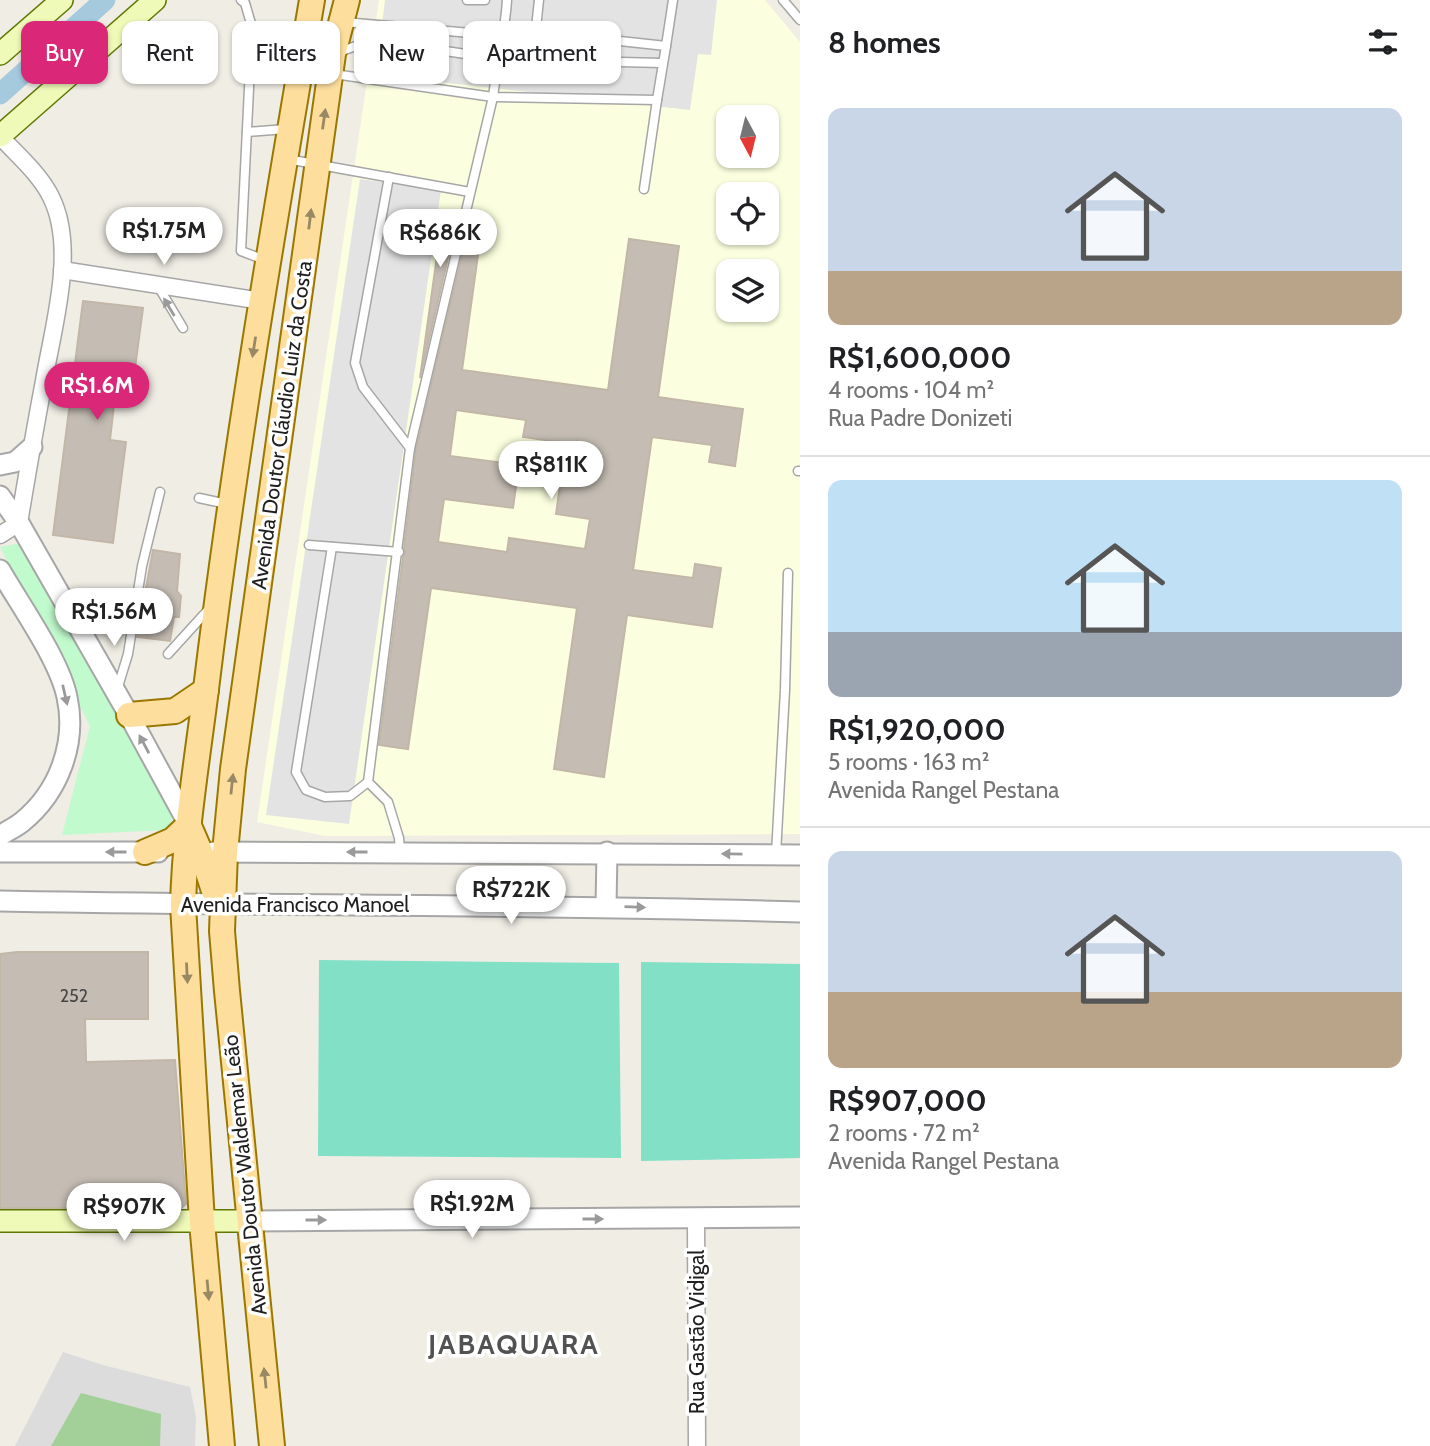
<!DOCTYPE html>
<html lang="en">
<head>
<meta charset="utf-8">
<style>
  body { margin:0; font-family:Cabin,sans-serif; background:#f2f2f2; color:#202124; height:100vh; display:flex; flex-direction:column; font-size:26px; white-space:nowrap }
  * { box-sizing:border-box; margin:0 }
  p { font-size:23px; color:#757577 }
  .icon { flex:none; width:38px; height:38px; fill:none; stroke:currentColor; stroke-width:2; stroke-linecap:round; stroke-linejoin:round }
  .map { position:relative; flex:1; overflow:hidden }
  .sheet { display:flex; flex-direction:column; background:#fff; width:630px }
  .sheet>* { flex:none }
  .banner { position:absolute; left:21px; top:21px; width:665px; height:63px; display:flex; gap:14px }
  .needle { width:46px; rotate:173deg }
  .buttons { position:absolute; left:716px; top:105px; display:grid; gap:14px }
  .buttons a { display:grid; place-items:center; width:63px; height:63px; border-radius:14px; background:#fff; box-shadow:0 2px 5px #0004; font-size:35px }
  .price { position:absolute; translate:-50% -60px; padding:0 16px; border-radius:24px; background:#fff; color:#222; font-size:23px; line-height:46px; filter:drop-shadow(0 2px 4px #0008) }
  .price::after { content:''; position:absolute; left:50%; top:42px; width:21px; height:16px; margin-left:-10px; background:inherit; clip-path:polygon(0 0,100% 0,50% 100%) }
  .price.active { background:#db2777; color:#fff }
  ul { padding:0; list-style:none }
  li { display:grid; align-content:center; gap:14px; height:371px; padding:0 28px }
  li+li { border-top:2px solid #e0e0e0 }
  li span { display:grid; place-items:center; height:217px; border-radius:14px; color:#555 }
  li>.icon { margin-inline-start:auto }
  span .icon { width:126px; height:126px; fill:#fffc; stroke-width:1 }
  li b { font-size:30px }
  h2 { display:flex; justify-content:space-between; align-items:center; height:84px; padding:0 28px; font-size:30px }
  .tag { padding:0 24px; border-radius:14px; background:#fff; box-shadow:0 2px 5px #0004; font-size:24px; line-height:63px }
  .tag.active { background:#db2777; color:#fff }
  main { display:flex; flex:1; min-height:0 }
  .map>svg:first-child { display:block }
  .residential { fill:#dddcdc }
  .education { fill:#fbffdf; fill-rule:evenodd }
  .forest { fill:#a3d099 }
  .park { fill:#c1facd }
  .pitch { fill:#82e0c6 }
  .parking { fill:#e3e3e3 }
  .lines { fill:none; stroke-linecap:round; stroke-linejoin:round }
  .canal { stroke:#a5cade; stroke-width:21 }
  .building { fill:#c5bdb4; stroke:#c2b6a7; stroke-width:2; fill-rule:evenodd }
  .service-casing { stroke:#a6a6a6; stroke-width:11 }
  .minor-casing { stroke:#a6a6a6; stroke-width:19 }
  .tertiary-casing { stroke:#a6a6a6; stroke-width:23 }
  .secondary-casing { stroke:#5e7803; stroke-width:24 }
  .primary-casing { stroke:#9a7800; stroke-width:28 }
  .service { stroke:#fff; stroke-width:8 }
  .minor { stroke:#fff; stroke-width:16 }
  .tertiary { stroke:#fff; stroke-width:19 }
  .secondary { stroke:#effab8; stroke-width:21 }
  .primary { stroke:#fdde9d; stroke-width:24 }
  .oneway { fill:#998864 }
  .oneway2 { fill:#9a9a9a }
  .labels { text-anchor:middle; stroke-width:7; stroke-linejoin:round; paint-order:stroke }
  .number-label { font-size:18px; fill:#484644 }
  .street-label { font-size:21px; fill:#1f1f1f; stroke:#fff }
  .district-label { font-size:28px; font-weight:bold; letter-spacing:2px; fill:#525252; stroke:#fff }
</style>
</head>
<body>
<main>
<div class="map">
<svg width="800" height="1446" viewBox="0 0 800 1446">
  <rect width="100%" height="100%" fill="#f0ede5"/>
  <!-- residential -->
  <polygon class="residential" points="63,1352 103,1365 190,1387 196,1417 195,1446 15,1446"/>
  <!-- education -->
  <path class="education" d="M379 0H765L800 42V834L325 836 257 822ZM728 117H766V156H728ZM728 194H766V233H728ZM728 271H766V310H728Z"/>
  <!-- forest -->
  <polygon class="forest" points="81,1393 161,1414 160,1446 51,1446"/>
  <!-- park -->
  <polygon class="park" points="21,543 174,816 167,830 62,835 90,726 0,547"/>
  <!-- pitch -->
  <g class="pitch">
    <polygon points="319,960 619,963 621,1158 318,1156"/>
    <polygon points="641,962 800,964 800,1158 641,1161"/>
  </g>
  <!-- parking -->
  <g class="parking">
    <polygon points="385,0 717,0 711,55 698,54 690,110 376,75"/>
    <polygon points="360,179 441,190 349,824 266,815"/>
  </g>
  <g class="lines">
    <!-- canal -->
    <polyline class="canal" points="0,94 105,0"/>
  </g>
  <!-- building -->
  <g class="building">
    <polygon points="443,213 458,215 420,378"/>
    <path d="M471 217 483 219 462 370 608 390 629 239 679 246 658 397 743 409 735 466 709 462 712 445 652 437 633 570 693 578 695 564 721 568 712 627 627 615 604 777 554 769 577 608 431 588 408 749 379 745 403 557 405 553 404 548 416 449ZM456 410 526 420 523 437 566 443 556 514 590 519 585 549 509 538 507 552 438 542 444 499 513 508 519 465 450 456Z"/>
    <polygon points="83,301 143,308 131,398 115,396 110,440 126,442 113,543 53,535"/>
    <polygon points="153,550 180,554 177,591 181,596 179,617 174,617 170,641 137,637"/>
    <polygon points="17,952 148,952 148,1019 85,1019 86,1062 175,1060 186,1204 181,1208 0,1208 0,954"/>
  </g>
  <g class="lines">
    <!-- service casing -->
    <g class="service-casing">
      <g id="service">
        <polyline points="241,0 245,3 252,27 241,251 265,260"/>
        <polyline points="467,0 485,0"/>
        <polyline points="783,0 800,20"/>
        <polyline points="344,22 505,36 592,38 666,46 657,100"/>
        <polyline points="535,37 539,0"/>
        <polyline points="666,46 673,0"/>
        <polyline points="339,52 364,43 380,41 498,59 662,63"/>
        <polyline points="334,74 493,97 657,100 644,189"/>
        <polyline points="247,132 286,129"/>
        <polyline points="287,159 470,192"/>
        <polyline points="389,177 355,363 363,387 410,448"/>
        <polyline points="158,286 183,328"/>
        <polyline points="798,471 800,471"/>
        <polyline points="199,498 227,504"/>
        <polyline points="309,545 399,552"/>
        <path d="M332 547 296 772 306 790 325 797 350 796 368 782 410 448 493 97C497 64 505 33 507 0"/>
        <polyline points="168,654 208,610"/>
        <polyline points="117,690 128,654 142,566 160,492"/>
        <polyline points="368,782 388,802 399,838 400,852"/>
        <polyline points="776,854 785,690 788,573"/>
      </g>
    </g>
    <!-- minor casing -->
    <g class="minor-casing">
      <g id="minor">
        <path d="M0 136C17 155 40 174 51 197 77 249 53 326 44 381 35 428 27 475 19 523L0 535"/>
        <polyline points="62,270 261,301"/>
        <polyline points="696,1219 697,1446"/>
      </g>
    </g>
    <!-- tertiary casing -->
    <g class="tertiary-casing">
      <g id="tertiary">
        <polyline points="0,465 15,462 32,447"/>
        <polyline points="0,496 19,523 129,715 189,825"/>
        <path d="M0 570C20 605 59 659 67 697 77 743 59 792 22 822 16 827 7 831 0 836"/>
        <polyline points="0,852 158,852"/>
        <polyline points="213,852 800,855"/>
        <path d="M0 901C267 906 533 904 800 912"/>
        <polyline points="606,906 607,852"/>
        <polyline points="248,1221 800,1217"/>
      </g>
    </g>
    <!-- secondary casing -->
    <g class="secondary-casing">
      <g id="secondary">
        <polyline points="0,54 62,0"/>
        <polyline points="0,136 155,0"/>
        <polyline points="0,1221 248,1221"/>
      </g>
    </g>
    <!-- primary casing -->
    <g class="primary-casing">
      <g id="primary">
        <polyline points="129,715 175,711 206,690"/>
        <polyline points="189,826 205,863 217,900"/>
        <polyline points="145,852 173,840 189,825"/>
        <path d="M222 1446 202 1222 183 905C185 832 197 761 206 689 234 458 273 229 312 0"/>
        <polyline points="272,1446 227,991 222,931 225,852 233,769 333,54 347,0"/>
      </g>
    </g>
    <!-- service -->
    <use href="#service" class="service"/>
    <!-- minor -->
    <use href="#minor" class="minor"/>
    <!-- tertiary -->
    <use href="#tertiary" class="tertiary"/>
    <!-- secondary -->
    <use href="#secondary" class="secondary"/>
    <!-- primary -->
    <use href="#primary" class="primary"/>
  </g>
  <!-- one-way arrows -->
  <defs><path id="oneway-solid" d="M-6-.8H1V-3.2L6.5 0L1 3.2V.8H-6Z" transform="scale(1.75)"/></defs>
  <g class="oneway">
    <use href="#oneway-solid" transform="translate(324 119) rotate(-82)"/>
    <use href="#oneway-solid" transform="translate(310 219) rotate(-83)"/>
    <use href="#oneway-solid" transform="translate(254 347) rotate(99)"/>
    <use href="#oneway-solid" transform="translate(232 784) rotate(-84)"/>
    <use href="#oneway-solid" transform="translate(187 973) rotate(87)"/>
    <use href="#oneway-solid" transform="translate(208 1290) rotate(85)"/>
    <use href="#oneway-solid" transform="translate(265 1378) rotate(-96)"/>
  </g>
  <g class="oneway2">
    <use href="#oneway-solid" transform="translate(169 307) rotate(-121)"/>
    <use href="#oneway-solid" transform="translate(65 695) rotate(77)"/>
    <use href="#oneway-solid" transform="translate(144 744) rotate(-118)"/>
    <use href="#oneway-solid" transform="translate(116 852) rotate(-180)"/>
    <use href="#oneway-solid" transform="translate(357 852) rotate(-180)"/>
    <use href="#oneway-solid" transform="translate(732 854) rotate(-179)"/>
    <use href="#oneway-solid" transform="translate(635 907) rotate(2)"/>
    <use href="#oneway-solid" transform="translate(593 1219)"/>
    <use href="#oneway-solid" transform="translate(316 1220)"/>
  </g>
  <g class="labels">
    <!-- number labels -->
    <g class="number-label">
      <text x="74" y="1002">252</text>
    </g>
    <!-- street labels -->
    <g class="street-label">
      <text transform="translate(282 425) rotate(-82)" y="7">Avenida Doutor Cláudio Luiz da Costa</text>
      <text x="295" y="912">Avenida Francisco Manoel</text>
      <text transform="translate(245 1175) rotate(-96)" y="7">Avenida Doutor Waldemar Leão</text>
      <text transform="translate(697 1332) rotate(-90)" y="7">Rua Gastão Vidigal</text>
    </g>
    <!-- district labels -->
    <g class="district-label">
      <text x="514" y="1354">JABAQUARA</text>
    </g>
  </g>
</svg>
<div class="buttons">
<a><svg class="needle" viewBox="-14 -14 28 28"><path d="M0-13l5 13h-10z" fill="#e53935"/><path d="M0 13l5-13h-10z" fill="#757577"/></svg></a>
<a><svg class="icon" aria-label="locate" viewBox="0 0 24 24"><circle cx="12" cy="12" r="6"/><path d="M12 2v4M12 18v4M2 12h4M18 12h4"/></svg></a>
<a><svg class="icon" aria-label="layers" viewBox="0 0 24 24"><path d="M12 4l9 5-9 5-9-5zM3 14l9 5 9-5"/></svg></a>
</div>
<b class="price" style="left:164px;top:267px">R$1.75M</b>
<b class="price" style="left:440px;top:269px">R$686K</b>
<b class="price active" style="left:97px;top:422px">R$1.6M</b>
<b class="price" style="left:551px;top:501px">R$811K</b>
<b class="price" style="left:114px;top:648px">R$1.56M</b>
<b class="price" style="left:511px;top:926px">R$722K</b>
<b class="price" style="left:472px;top:1240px">R$1.92M</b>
<b class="price" style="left:124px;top:1243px">R$907K</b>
<div class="banner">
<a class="tag active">Buy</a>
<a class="tag">Rent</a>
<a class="tag">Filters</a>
<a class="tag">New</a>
<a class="tag">Apartment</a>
</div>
</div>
<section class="sheet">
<h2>8 homes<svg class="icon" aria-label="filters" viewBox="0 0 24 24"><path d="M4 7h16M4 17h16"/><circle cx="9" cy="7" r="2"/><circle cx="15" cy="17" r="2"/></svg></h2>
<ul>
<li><span style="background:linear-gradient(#c9d6e8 75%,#b9a48a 0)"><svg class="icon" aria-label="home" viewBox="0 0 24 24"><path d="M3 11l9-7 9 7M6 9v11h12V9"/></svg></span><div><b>R$1,600,000</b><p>4 rooms · 104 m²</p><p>Rua Padre Donizeti</p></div></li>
<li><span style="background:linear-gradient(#bfe0f5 70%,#9aa5b1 0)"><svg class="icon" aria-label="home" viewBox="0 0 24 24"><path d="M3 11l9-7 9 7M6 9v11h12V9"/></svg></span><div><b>R$1,920,000</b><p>5 rooms · 163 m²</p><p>Avenida Rangel Pestana</p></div></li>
<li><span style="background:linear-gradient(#c9d6e8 65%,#b9a48a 0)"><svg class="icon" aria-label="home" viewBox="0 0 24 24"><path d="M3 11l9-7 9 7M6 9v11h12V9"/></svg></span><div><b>R$907,000</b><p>2 rooms · 72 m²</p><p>Avenida Rangel Pestana</p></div></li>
</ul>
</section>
</main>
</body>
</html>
